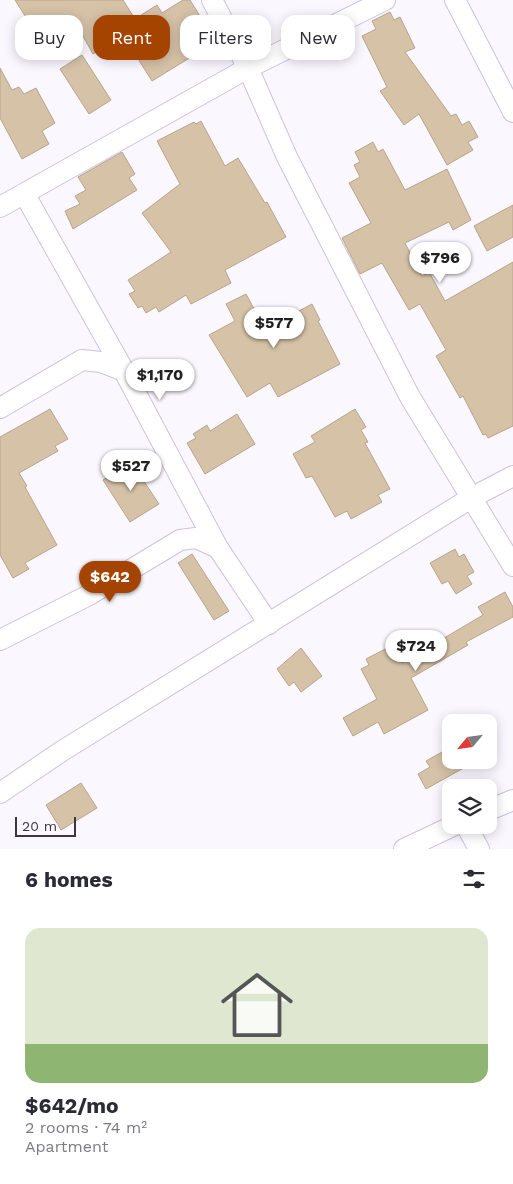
<!DOCTYPE html>
<html lang="en">
<head>
<meta charset="utf-8">
<style>
  body { margin:0; font-family:"Work Sans",sans-serif; background:#f7f7f7; color:#2b2b33; height:100vh; display:flex; flex-direction:column; font-size:19px; white-space:nowrap }
  * { box-sizing:border-box; margin:0 }
  p { font-size:16px; color:#7c7c81 }
  .icon { flex:none; width:28px; height:28px; fill:none; stroke:currentColor; stroke-width:2; stroke-linecap:round; stroke-linejoin:round }
  .map { position:relative; height:849px; overflow:hidden }
  .panel { display:flex; flex-direction:column; background:#fff; flex:1 }
  .panel>* { flex:none }
  .banner { position:absolute; left:15px; top:15px; width:484px; height:45px; display:flex; gap:10px }
  .needle { width:32px; rotate:241deg }
  .buttons { position:absolute; left:442px; top:714px; display:grid; gap:10px }
  .buttons a { display:grid; place-items:center; width:55px; height:55px; border-radius:10px; background:#fff; box-shadow:0 2px 12px #0003; font-size:25px }
  .scale { position:absolute; left:15px; bottom:12px; width:61px; box-sizing:border-box; padding-left:5px; border:2px solid #3a3540; border-top:0; font-size:14px; line-height:18px; white-space:nowrap; color:#3a3540; -webkit-text-stroke:4px #faf8fe; paint-order:stroke }
  .price { position:absolute; translate:-50% -42px; padding:0 11px; border-radius:18px; background:#fff; color:#222; font-size:16px; line-height:32px; filter:drop-shadow(0 1px 2px #0008) }
  .price::after { content:''; position:absolute; left:50%; top:30px; width:15px; height:11px; margin-left:-8px; background:inherit; clip-path:polygon(0 0,100% 0,50% 100%) }
  .price.current { background:#a54301; color:#fff }
  ul { padding:0; list-style:none }
  li { display:grid; align-content:center; gap:10px; height:265px; padding:0 25px }
  li span { display:grid; place-items:center; height:155px; border-radius:15px; color:#555 }
  li>.icon { margin-inline-start:auto }
  span .icon { width:90px; height:90px; fill:#fffc; stroke-width:1 }
  li b { font-size:21px }
  h2 { display:flex; justify-content:space-between; align-items:center; height:60px; padding:0 25px; font-size:21px }
  .tag { padding:0 18px; border-radius:15px; background:#fff; box-shadow:0 2px 12px #0003; font-size:18px; line-height:45px }
  .tag.current { background:#a54301; color:#fff }
  .map>svg:first-child { display:block }
  .building { fill:#d5c2a7; stroke:#b7a58b }
  .lines { fill:none; stroke-linecap:round; stroke-linejoin:round }
  .street-casing { stroke:#cec1de; stroke-width:22 }
  .street { stroke:#fff; stroke-width:20 }
</style>
</head>
<body>
<div class="map">
<svg width="513" height="849" viewBox="0 0 513 849">
  <rect width="100%" height="100%" fill="#faf8fe"/>
  <!-- building -->
  <g class="building">
    <polygon points="15,0 123,0 135,19 157,5 162,13 183,0 190,0 203,21 183,33 196,54 152,81 123,35 93,54 75,22 41,41"/>
    <polygon points="390,12 394,20 400,17 415,48 405,52 451,116 456,114 462,125 469,121 478,137 468,142 473,150 447,165 419,114 404,125 380,91 387,87 362,36 376,29 372,21"/>
    <polygon points="82,55 111,100 89,114 60,69"/>
    <polygon points="0,68 12,90 19,87 24,94 36,88 55,123 42,131 49,144 22,159 0,118"/>
    <polygon points="201,121 225,166 238,158 265,203 267,202 286,237 225,270 231,283 191,304 186,295 159,312 156,307 146,313 142,306 138,308 129,294 135,291 128,280 171,252 142,213 180,184 157,141 194,122 196,124"/>
    <polygon points="373,142 378,152 383,149 405,190 447,169 471,220 453,230 449,222 405,243 422,276 429,272 445,301 513,262 513,426 488,438 486,434 483,435 463,396 460,398 436,356 446,350 420,304 409,310 382,263 360,274 342,238 371,223 349,183 360,177 354,165 360,162 355,152"/>
    <polygon points="122,152 135,174 129,178 137,190 73,229 65,211 80,204 75,196 86,190 78,177"/>
    <polygon points="513,205 513,237 487,251 474,226"/>
    <polygon points="246,294 265,329 312,304 320,320 318,321 340,364 278,397 270,383 247,397 209,335 235,321 226,304"/>
    <polygon points="50,409 68,439 55,446 58,451 19,473 27,486 25,487 57,545 25,563 29,569 13,578 0,555 0,437"/>
    <polygon points="355,409 366,427 361,430 368,442 365,443 390,489 378,495 382,502 351,519 347,511 335,517 312,476 306,478 293,454 315,442 311,436"/>
    <polygon points="237,414 255,444 205,474 187,443 196,438 193,434 207,425 210,431"/>
    <polygon points="131,462 159,504 130,522 103,480"/>
    <polygon points="455,549 459,557 464,554 474,572 467,576 472,584 456,594 448,581 442,584 430,563"/>
    <polygon points="192,554 229,611 214,620 178,563"/>
    <polygon points="505,592 513,607 513,617 466,642 468,645 411,678 428,710 384,734 378,722 353,736 343,718 377,699 361,669 369,665 366,659 393,645 402,663 483,615 478,607"/>
    <polygon points="301,648 322,676 301,692 294,682 289,686 277,669"/>
    <polygon points="451,747 451,760 478,760 426,789 418,774 430,767 426,761"/>
    <polygon points="81,783 97,808 61,830 46,805"/>
  </g>
  <g class="lines">
    <!-- street casing -->
    <g class="street-casing">
      <g id="street">
        <polyline points="212,0 248,68 287,157 410,397 513,566"/>
        <polyline points="455,0 513,112"/>
        <polyline points="25,195 124,371 218,548 269,624"/>
        <polyline points="0,207 248,68 385,0"/>
        <polyline points="0,408 82,360 101,362 124,371"/>
        <polyline points="0,640 89,595 180,540 196,538 218,548"/>
        <polyline points="0,793 62,751 471,498 513,476"/>
        <polyline points="489,810 513,800"/>
        <polyline points="466,825 479,849"/>
        <polyline points="404,849 455,825"/>
      </g>
    </g>
    <!-- street -->
    <use href="#street" class="street"/>
  </g>
</svg>
<div class="buttons">
<a><svg class="needle" viewBox="-14 -14 28 28"><path d="M0-13l5 13h-10z" fill="#e53935"/><path d="M0 13l5-13h-10z" fill="#7c7c81"/></svg></a>
<a><svg class="icon" aria-label="layers" viewBox="0 0 24 24"><path d="M12 4l9 5-9 5-9-5zM3 14l9 5 9-5"/></svg></a>
</div>
<div class="scale">20 m</div>
<b class="price" style="left:440px;top:284px">$796</b>
<b class="price" style="left:274px;top:349px">$577</b>
<b class="price" style="left:160px;top:401px">$1,170</b>
<b class="price" style="left:131px;top:492px">$527</b>
<b class="price current" style="left:110px;top:603px">$642</b>
<b class="price" style="left:416px;top:672px">$724</b>
<div class="banner">
<a class="tag">Buy</a>
<a class="tag current">Rent</a>
<a class="tag">Filters</a>
<a class="tag">New</a>
</div>
</div>
<section class="panel">
<h2>6 homes<svg class="icon" aria-label="filters" viewBox="0 0 24 24"><path d="M4 7h16M4 17h16"/><circle cx="9" cy="7" r="2"/><circle cx="15" cy="17" r="2"/></svg></h2>
<ul>
<li><span style="background:linear-gradient(#dfe7d0 75%,#8fb573 0)"><svg class="icon" aria-label="home" viewBox="0 0 24 24"><path d="M3 11l9-7 9 7M6 9v11h12V9"/></svg></span><div><b>$642/mo</b><p>2 rooms · 74 m²</p><p>Apartment</p></div></li>
</ul>
</section>
</body>
</html>
